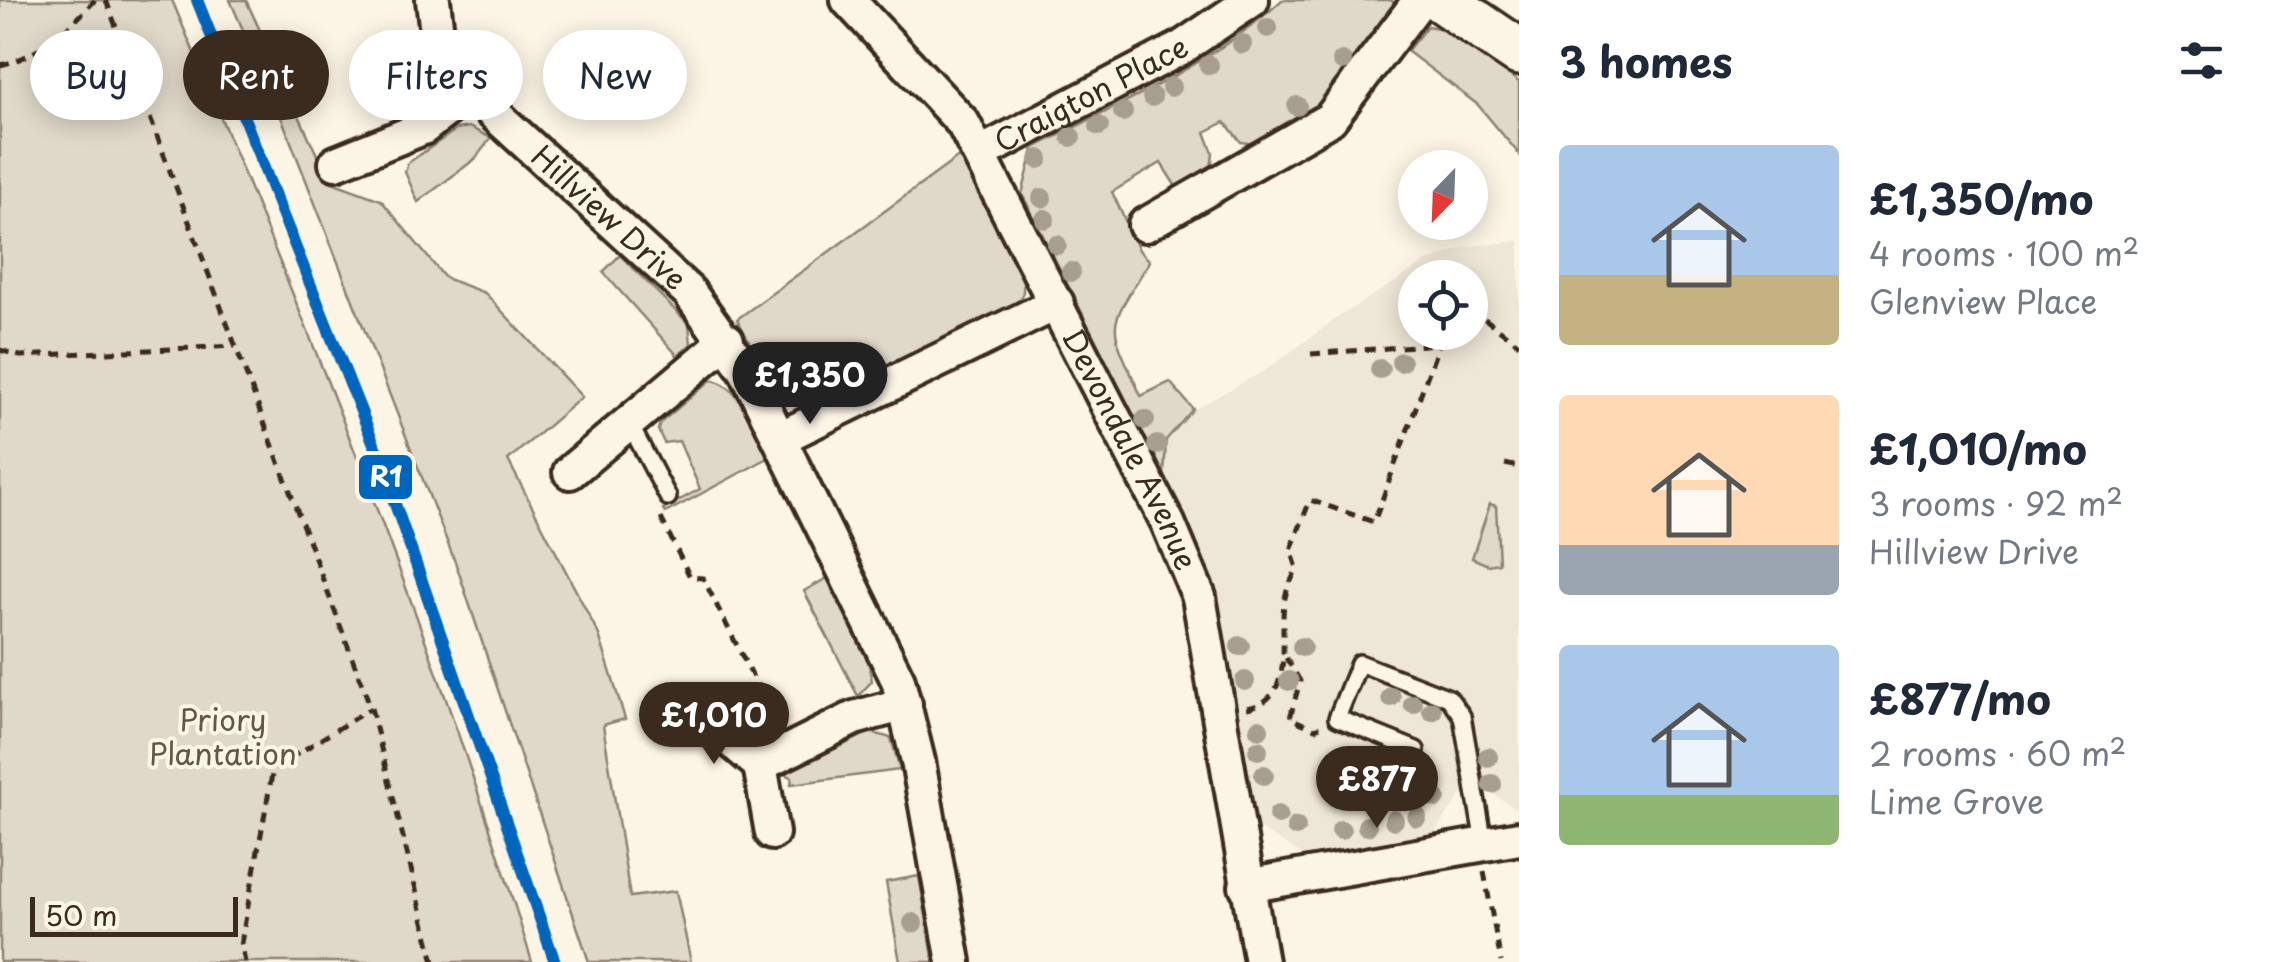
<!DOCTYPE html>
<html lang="en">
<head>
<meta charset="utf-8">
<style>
  body { margin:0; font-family:"Playpen Sans",sans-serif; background:#f2f2f3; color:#1f2937; height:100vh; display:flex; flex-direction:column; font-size:38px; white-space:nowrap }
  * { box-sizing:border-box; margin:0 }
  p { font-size:32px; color:#747a83 }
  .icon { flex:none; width:55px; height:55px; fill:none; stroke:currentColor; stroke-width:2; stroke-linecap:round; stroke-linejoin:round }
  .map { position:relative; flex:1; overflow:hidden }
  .details { display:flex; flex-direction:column; background:#fff; width:750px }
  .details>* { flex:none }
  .guide { position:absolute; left:30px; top:30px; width:950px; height:90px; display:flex; gap:20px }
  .needle { width:65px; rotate:203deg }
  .tools { position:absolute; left:1398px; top:150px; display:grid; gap:20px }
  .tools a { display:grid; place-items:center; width:90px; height:90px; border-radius:50%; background:#fff; box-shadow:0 5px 25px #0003; font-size:50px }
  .scale { position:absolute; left:30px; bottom:25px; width:208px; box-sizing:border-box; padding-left:10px; border:5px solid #3b2a1e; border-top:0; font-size:28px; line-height:35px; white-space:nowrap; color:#3b2a1e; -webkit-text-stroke:8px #fcf5e5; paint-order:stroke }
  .price { position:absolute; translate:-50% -85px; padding:0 22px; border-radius:35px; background:#3b2a1e; color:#fff; font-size:32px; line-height:65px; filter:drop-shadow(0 2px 5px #0008) }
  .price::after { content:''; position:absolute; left:50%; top:60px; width:30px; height:22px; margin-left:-15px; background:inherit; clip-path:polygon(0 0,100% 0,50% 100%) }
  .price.current { background:#222; color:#fff }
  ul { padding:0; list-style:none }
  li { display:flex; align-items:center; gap:30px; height:250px; padding:0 40px }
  li span { display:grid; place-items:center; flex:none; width:280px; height:200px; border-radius:10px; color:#555 }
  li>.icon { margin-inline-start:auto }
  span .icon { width:120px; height:120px; fill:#fffc; stroke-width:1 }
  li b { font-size:42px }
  h2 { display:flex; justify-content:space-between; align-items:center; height:120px; padding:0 40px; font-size:42px }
  .pill { padding:0 35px; border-radius:45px; background:#fff; box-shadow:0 5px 25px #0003; font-size:35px; line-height:90px }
  .pill.current { background:#3b2a1e; color:#fff }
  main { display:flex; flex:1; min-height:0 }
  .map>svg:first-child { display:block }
  .built { fill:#eee6d6; fill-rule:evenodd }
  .green { fill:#e0d8c8; stroke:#8e8173; stroke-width:2.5 }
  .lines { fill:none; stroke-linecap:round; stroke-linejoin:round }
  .lane-casing { stroke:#3b2a1e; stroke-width:22 }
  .street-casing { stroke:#3b2a1e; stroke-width:40 }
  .secondary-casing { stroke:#3b2a1e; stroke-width:52 }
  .path { stroke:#3b2a1e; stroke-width:5; stroke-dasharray:10 8; stroke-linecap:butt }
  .lane { stroke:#fcf5e5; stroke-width:15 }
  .street { stroke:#fcf5e5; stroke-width:32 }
  .secondary { stroke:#fcf5e5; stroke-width:45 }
  .rail-1-casing { stroke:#fcf5e5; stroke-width:20 }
  .rail-1 { stroke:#0065bd; stroke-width:12 }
  .tree { fill:#a89e8f }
  .labels { text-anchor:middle; stroke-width:8; stroke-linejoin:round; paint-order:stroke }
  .street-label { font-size:30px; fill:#3b2a1e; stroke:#fcf5e5 }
  .park-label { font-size:30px; fill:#645648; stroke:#fcf5e5 }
  .line-badge { stroke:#fcf5e5; stroke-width:4 }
  .badge-label { font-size:28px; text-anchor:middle; font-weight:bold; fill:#fff }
</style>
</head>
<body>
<main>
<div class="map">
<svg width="1519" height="962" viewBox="0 0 1519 962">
  <rect width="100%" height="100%" fill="#fcf5e5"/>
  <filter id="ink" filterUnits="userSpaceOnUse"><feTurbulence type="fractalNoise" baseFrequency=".01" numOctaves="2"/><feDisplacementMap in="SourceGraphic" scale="20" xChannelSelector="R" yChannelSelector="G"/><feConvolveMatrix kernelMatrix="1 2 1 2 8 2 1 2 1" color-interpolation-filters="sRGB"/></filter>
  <g filter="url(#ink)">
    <!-- built -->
    <path class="built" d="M1519 241V811L1486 789 1461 795 1435 832 1302 855 1256 826 1222 619 1207 569 1164 476 1166 440 1193 410 1266 370 1337 318 1426 262 1465 247ZM1415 278H1470V332H1415Z"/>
    <!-- green -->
    <g class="green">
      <path d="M0 0H172C304 316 433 634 532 962H0Z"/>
      <polygon points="230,0 246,0 329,181 381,200 445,278 485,293 582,397 508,460 599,635 625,719 603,725 630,897 676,891 691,962 589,962 457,567 284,124"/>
      <path d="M1282 0H1390L1397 4 1327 102 1261 145 1241 142 1225 122 1205 132 1213 153 1211 170 1178 190 1161 163 1112 192 1139 250 1150 261C1105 333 1107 319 1141 396L1170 382 1193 409 1166 440 1164 476 1022 194 1034 148C1119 104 1211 65 1282 0Z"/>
      <polygon points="1427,26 1444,29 1519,82 1519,154 1478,105 1407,51"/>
      <polygon points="430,78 433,86 427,104 405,115 394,92"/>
      <polygon points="469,127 491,138 475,159 418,202 405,172 408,163 457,129"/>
      <path d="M960 156C983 185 1044 275 1016 308L813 405 781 398 737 319Z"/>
      <polygon points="620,255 689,324 691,344 678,356 603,272"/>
      <path d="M711 380C743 384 755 432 768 458L665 513 663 509 700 489 679 441 664 443 658 430 660 423Z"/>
      <polygon points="1490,504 1496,506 1499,563 1488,565 1472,558"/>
      <polygon points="829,577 866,648 872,681 858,696 804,591"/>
      <polygon points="870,732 891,738 900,770 791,784 792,777 784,774"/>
      <polygon points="919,876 934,962 900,962 886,882"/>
    </g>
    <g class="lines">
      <!-- lane casing -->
      <g class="lane-casing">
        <g id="lane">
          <polyline points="629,423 668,497"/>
          <polyline points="1416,750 1337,718 1359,663 1449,698 1462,716 1484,843"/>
        </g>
      </g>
      <!-- street casing -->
      <g class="street-casing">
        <g id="street">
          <path id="s1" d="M433 0 438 41 454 77 689 292 746 371 898 680 918 761 954 962"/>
          <path id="s2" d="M848 0 963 123 1168 523 1199 597 1261 962"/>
          <path id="s3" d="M981 153 1181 48 1252 0"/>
          <polyline points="336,163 423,128 468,93"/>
          <polyline points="1145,225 1330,119 1420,0"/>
          <polyline points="780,438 1057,303"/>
          <polyline points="570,472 727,340"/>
          <polyline points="708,721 760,765"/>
          <polyline points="772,833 760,765 854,718 905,704"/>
          <polyline points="1246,886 1519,838"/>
        </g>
      </g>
      <!-- secondary casing -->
      <g class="secondary-casing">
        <polyline id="secondary" points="1442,0 1519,52"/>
      </g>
      <!-- path -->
      <g class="path">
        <polyline points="106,0 371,708 434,962"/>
        <path d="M0 65C39 57 69 29 95 0"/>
        <polyline points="1470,308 1519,344"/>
        <polyline points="0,350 20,356 235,346"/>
        <polyline points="1311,354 1439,344 1444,332"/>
        <polyline points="1505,464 1519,467"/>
        <polyline points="661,518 690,577 703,578 777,725"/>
        <polyline points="1286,658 1300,681 1290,718 1315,729 1320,727"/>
        <path d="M1247 708C1299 698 1277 635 1285 598 1287 588 1293 577 1297 568L1291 550 1310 500 1374 522 1439 344"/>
        <polyline points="1484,872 1501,962"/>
        <polyline points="245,962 241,943 273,769 371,708"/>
      </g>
      <!-- lane -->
      <use href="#lane" class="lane"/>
      <!-- street -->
      <use href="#street" class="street"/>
      <!-- secondary -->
      <use href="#secondary" class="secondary"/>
      <!-- rail-1 casing -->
      <g class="rail-1-casing">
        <polyline id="rail-1" points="197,0 374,444 555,962"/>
      </g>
      <!-- rail-1 -->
      <use href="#rail-1" class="rail-1"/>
    </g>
    <!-- trees -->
    <g class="tree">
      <circle cx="1268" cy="28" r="10"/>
      <circle cx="1242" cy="44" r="10"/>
      <circle cx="1342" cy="61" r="10"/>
      <circle cx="1209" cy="65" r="10"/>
      <circle cx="1171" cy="87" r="10"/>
      <circle cx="1152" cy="97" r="10"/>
      <circle cx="1297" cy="106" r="10"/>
      <circle cx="1123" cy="112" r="10"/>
      <circle cx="1099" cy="126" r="10"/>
      <circle cx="1071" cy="137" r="10"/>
      <circle cx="1039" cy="159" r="10"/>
      <circle cx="1042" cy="198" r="10"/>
      <circle cx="1045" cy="219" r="10"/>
      <circle cx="1057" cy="245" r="10"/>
      <circle cx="1071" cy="272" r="10"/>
      <circle cx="1401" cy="362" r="10"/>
      <circle cx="1380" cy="369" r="10"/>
      <circle cx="1145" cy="420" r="10"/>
      <circle cx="1157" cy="445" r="10"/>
      <circle cx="1240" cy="646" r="10"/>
      <circle cx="1302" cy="647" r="10"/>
      <circle cx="1245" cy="681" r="10"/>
      <circle cx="1289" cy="681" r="10"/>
      <circle cx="1391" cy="697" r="10"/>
      <circle cx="1413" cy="704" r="10"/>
      <circle cx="1432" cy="711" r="10"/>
      <circle cx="1259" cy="729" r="10"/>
      <circle cx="1258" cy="750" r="10"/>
      <circle cx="1488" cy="757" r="10"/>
      <circle cx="1264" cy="775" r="10"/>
      <circle cx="1492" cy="784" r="10"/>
      <circle cx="1397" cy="797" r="10"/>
      <circle cx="1436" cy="798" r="10"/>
      <circle cx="1278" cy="815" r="10"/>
      <circle cx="1417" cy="817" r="10"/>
      <circle cx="1394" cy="820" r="10"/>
      <circle cx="1367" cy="826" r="10"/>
      <circle cx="1296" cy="827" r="10"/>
      <circle cx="1341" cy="830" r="10"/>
      <circle cx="913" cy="923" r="10"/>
    </g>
  </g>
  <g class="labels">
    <!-- street labels -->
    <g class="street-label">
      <text dy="10" stroke="none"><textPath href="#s3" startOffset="125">Craigton Place</textPath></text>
      <text dy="10" stroke="none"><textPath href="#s1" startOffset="290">Hillview Drive</textPath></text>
      <text dy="10" stroke="none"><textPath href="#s2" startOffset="535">Devondale Avenue</textPath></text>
    </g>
    <!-- park labels -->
    <g class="park-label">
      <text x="223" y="731">Priory<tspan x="223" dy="34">Plantation</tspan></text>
    </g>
  </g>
  <rect class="line-badge" x="357" y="453" width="57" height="48" rx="10" fill="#0065bd"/>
  <g class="badge-label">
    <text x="386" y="487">R1</text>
  </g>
</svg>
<div class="tools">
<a><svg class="needle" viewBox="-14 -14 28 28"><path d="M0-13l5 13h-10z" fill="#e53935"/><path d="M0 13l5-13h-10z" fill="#747a83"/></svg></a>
<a><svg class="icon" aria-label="locate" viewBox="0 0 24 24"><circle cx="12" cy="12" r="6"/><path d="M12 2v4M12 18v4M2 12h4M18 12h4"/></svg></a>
</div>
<div class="scale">50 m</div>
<b class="price current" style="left:810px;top:427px">£1,350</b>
<b class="price" style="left:714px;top:767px">£1,010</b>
<b class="price" style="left:1377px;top:831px">£877</b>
<div class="guide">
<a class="pill">Buy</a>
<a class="pill current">Rent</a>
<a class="pill">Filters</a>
<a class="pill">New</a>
</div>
</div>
<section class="details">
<h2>3 homes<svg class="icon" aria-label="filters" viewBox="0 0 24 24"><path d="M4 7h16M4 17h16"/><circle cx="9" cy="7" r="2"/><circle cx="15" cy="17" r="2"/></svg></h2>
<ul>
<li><span style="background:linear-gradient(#a9c7e8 65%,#c2b280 0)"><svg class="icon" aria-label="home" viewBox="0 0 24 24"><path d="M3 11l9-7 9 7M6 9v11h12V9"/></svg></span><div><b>£1,350/mo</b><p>4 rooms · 100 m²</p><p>Glenview Place</p></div></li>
<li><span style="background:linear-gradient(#ffd9b3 75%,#9aa5b1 0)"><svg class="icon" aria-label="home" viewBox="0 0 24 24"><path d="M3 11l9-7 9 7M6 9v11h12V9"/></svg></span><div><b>£1,010/mo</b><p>3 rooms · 92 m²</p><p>Hillview Drive</p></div></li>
<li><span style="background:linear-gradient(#a9c7e8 75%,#8fb573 0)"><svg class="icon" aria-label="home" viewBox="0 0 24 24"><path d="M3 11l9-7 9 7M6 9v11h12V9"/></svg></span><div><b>£877/mo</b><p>2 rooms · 60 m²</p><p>Lime Grove</p></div></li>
</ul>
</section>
</main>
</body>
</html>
